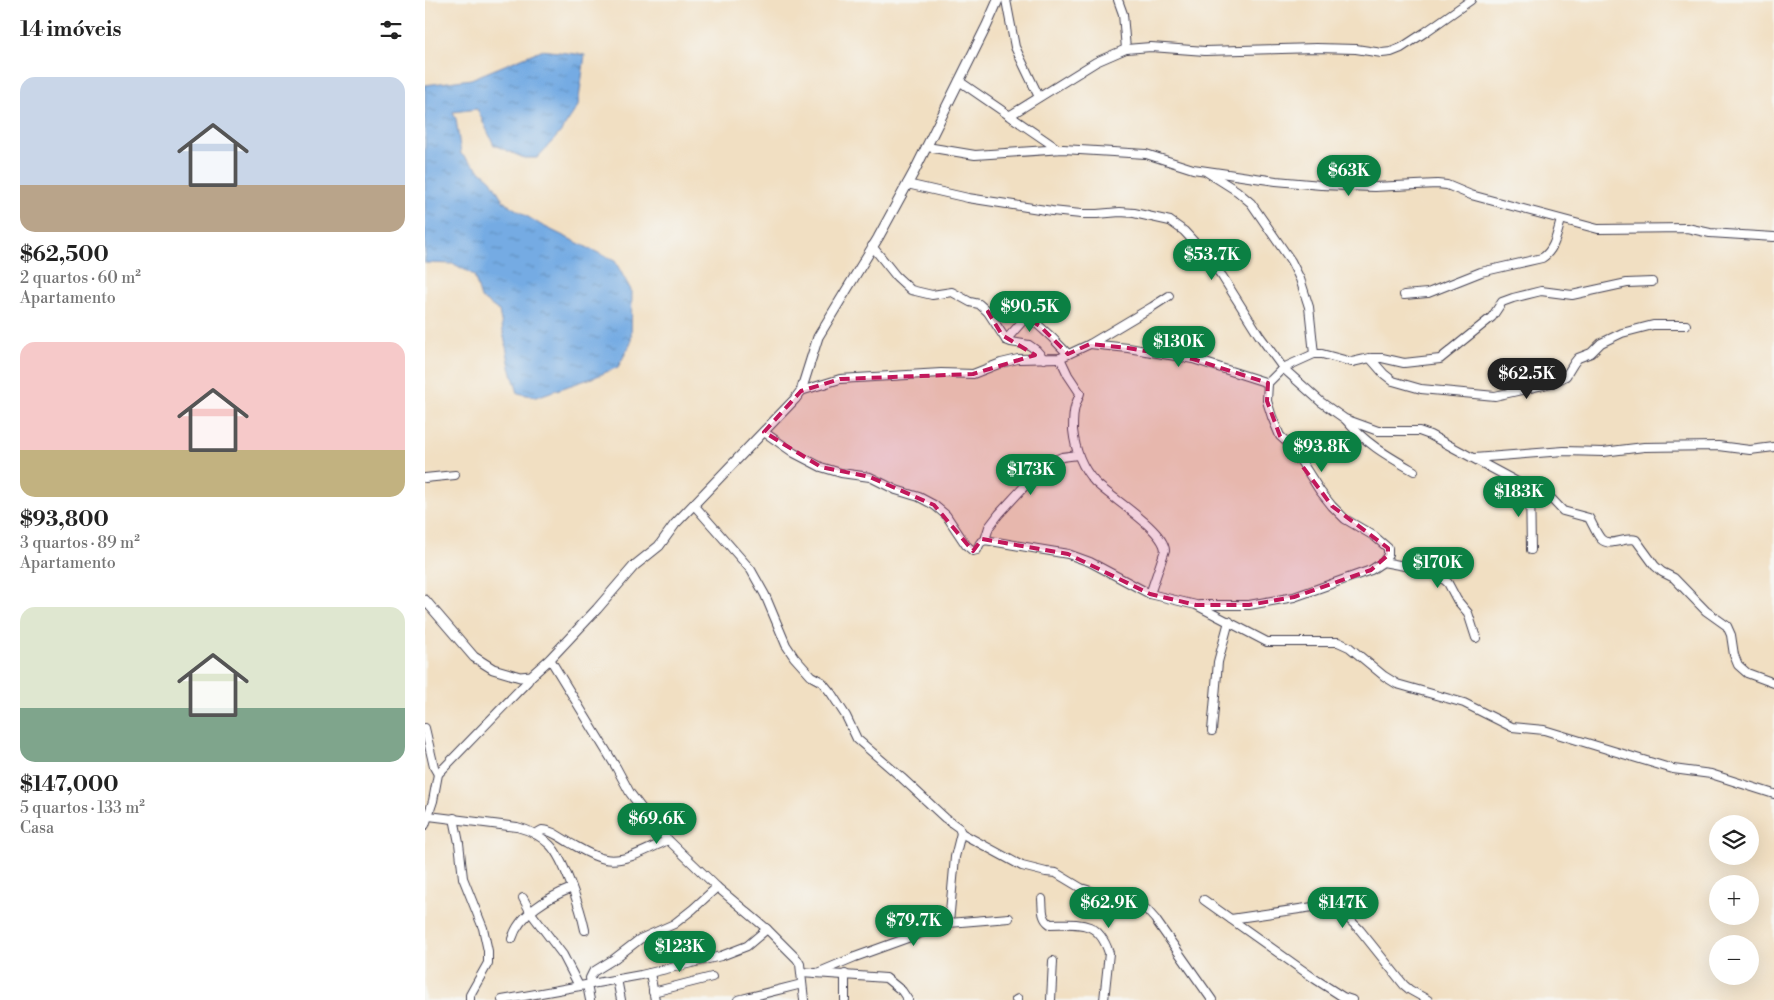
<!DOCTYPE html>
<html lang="pt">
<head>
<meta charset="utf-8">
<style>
  body { margin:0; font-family:"Libre Bodoni",serif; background:#f6f6f6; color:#222; height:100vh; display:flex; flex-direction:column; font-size:19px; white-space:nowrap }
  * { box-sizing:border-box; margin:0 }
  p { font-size:16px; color:#767676 }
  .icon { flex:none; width:28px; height:28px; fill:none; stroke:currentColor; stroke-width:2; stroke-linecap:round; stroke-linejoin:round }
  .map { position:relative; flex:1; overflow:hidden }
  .panel { display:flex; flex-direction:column; background:#fff; width:425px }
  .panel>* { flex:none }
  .fabs { position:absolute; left:1284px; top:815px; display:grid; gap:10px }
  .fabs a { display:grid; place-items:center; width:50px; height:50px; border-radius:50%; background:#fff; box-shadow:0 5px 20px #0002; font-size:25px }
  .price { position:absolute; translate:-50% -42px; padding:0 11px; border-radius:18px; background:#0b8043; color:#fff; font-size:16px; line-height:32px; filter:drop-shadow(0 1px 2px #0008) }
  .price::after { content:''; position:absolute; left:50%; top:30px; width:15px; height:11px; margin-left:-8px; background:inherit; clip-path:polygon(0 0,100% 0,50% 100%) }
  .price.on { background:#222; color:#fff }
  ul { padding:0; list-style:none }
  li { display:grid; align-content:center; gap:10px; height:265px; padding:0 20px }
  li span { display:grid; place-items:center; height:155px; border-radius:15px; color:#555 }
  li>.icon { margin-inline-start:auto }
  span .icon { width:90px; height:90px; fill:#fffc; stroke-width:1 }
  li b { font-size:21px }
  h2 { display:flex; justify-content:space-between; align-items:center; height:60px; padding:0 20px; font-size:21px }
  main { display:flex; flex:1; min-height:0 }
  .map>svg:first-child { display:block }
  .water { fill:url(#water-ripples); stroke:#4b668f }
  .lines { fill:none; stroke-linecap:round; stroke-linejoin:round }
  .minor-casing { stroke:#413e4f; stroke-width:10 }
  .tertiary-casing { stroke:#413e4f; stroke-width:11 }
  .minor { stroke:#fff; stroke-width:8 }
  .tertiary { stroke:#fff; stroke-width:9 }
  .marked { fill:#c2185b; fill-opacity:0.2; stroke:#c2185b; stroke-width:4; stroke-dasharray:10 6; stroke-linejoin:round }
</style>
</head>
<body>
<main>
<section class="panel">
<h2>14 imóveis<svg class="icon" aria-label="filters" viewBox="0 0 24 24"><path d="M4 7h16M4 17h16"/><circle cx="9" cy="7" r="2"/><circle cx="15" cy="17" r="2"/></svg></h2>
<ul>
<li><span style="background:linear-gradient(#c9d6e8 70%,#b9a48a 0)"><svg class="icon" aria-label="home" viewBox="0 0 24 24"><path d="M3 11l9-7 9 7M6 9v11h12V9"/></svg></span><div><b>$62,500</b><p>2 quartos · 60 m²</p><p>Apartamento</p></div></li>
<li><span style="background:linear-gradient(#f6c9c9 70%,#c2b280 0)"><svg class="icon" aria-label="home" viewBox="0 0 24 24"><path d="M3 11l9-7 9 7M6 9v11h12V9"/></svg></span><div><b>$93,800</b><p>3 quartos · 89 m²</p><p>Apartamento</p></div></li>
<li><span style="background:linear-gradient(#dfe7d0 65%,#7fa58c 0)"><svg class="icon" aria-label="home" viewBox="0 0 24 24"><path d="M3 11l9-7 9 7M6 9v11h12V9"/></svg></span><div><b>$147,000</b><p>5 quartos · 133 m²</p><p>Casa</p></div></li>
</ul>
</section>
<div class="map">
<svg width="1349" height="1000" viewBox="0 0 1349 1000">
  <defs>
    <pattern id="water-ripples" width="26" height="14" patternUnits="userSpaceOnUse" patternTransform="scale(1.25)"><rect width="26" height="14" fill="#74abe3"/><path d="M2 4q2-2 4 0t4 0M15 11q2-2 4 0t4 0" fill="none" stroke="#5f8bb9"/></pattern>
  </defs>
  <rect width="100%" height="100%" fill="#f6f6f2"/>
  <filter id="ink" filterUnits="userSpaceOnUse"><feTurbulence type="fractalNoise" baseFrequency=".02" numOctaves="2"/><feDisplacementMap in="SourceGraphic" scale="10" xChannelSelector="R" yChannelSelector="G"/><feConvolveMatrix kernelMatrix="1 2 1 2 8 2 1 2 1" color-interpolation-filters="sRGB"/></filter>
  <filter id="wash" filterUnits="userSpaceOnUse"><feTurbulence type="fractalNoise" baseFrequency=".0096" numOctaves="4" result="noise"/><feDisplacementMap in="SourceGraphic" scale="20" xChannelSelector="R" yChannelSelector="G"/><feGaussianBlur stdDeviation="1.12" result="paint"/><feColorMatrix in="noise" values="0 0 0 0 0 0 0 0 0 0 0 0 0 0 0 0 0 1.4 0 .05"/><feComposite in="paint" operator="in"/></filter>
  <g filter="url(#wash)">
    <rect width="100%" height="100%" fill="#f1dfc2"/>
    <!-- water -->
    <polygon class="water" points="116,50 160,55 153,106 135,133 112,158 99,158 69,145 52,109 28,112 31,119 36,154 66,180 79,202 116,225 190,261 207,292 206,343 193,367 170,377 111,397 93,393 85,367 74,311 56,298 49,275 29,264 0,263 0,85 46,79"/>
  </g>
  <g filter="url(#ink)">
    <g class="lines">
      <!-- minor casing -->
      <g class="minor-casing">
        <g id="minor">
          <polyline points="581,0 590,47 614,97"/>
          <polyline points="693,0 698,14 701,49"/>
          <polyline points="534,81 633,149"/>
          <polyline points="584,116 671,62 701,49 726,47 780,51 891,48 931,49 957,53 966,52 976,48 999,33 1046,0"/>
          <polyline points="502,147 550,155 638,149 721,154 768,169 851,181 896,185 949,187 1012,184 1022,185 1046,195 1173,229 1262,228 1285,233 1349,237"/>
          <polyline points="782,172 812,191 826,203 866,261 875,279 884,307 889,354"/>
          <path d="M482 184 543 198 627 211 656 214H672L695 212 709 213 745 221 759 231 772 245 797 276 834 335 858 368 896 402 920 419 953 431H994L1005 435 1096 484 1112 487 1120 492 1138 511 1164 518C1168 525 1171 533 1176 539 1184 548 1201 536 1211 540L1230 566 1237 572 1249 578 1281 611 1302 626 1306 635 1309 655 1313 665 1322 673 1349 683"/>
          <polyline points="447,246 471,276 486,290 507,295 527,292 545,302 554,304 563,312 581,340 586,342 604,345 611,350 619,359"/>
          <path d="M979 295 1003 293 1056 272 1117 258C1130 250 1132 233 1136 220"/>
          <path d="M563 312 575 303C592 301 632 342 643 354"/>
          <polyline points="581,340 602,316"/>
          <polyline points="665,344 703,348 768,359 843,383"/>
          <path d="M635 358 643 375 655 393C654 398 651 402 650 407 648 414 648 423 648 430 650 449 657 468 670 482 686 498 738 529 740 550L725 594"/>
          <polyline points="945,358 959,374 968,381 996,389 1070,396 1127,383 1141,376 1149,363 1153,358 1166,353 1176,343 1197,333 1228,325 1261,325"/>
          <polyline points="376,391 415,379 516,373 548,374 576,363 593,359 635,358 665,344 727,307 744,296"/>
          <path d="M921 420C941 444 963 456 989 471"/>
          <polyline points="339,432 369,453 396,467 416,473 445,477 471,490 494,497 509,505 521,515 541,545 548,551 552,550 555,543 560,540 643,554 665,562 725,594 771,605 842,642 913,642 924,647 959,676 972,684 1039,703 1087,727 1119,730 1248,769 1286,774 1349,794"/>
          <polyline points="1049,458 1139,451 1178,452 1219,447 1293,446 1325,450 1349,447"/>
          <polyline points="0,478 30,475"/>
          <polyline points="1105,485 1106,550"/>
          <polyline points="269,505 326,570 340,595 361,645 369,657 386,676 397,682 406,693 421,716 432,739 477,778 520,818 534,828 536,833 597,866 621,872 631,873 656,888 715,906 722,910 730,919 787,1000"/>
          <polyline points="560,540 564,527 574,514 619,465 637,457 653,455"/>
          <polyline points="958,562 1001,570 1013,574 1023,583 1032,600 1043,613 1051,638"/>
          <polyline points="775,605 824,605 869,597 946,570 958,562 963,555 963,548 949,536 920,519 907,506 895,491 867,447 855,436 847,417 842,401 843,383 858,368 889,354 897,354 927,362 945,358 957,358 979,363 1015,359 1067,317 1077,302 1088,298 1116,291 1147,295 1202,283 1227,282"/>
          <polyline points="125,659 191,767 205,793 233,830 292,887 342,929 372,959 375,964 379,1000"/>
          <polyline points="0,728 9,767 13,774"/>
          <polyline points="787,731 793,662 804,621"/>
          <path d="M4 816 92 827C104 830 116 836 125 845 139 859 156 910 160 930"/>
          <polyline points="29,818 34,843 38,878 58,928 63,951 63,963 45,995 45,1000"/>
          <polyline points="0,825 8,801 13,774 103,681 106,676"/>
          <path d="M110 834 117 830C127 830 136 838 145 843 156 849 168 857 180 859 201 863 225 848 243 840"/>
          <polyline points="98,898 106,913 138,955 154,986"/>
          <path d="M617 899C618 908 616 918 625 924 654 924 673 919 684 953L679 1000"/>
          <polyline points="779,900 890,979 918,997 927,1000"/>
          <polyline points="806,919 888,907 922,917 935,930 979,985 985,990 1003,1000"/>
          <polyline points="524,923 530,857 536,833"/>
          <path d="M87 939C94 914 124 897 147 888"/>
          <polyline points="376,972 461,978 477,991 483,1000"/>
          <polyline points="225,973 230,1000"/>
          <polyline points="392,973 430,957 524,923 584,918"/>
          <polyline points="192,979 196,1000"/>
          <polyline points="166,984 165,978 168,972 189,959 215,939 249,924 268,909 292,887"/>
          <polyline points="162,985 165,1000"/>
          <polyline points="228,992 287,977"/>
          <polyline points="77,1000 216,975 296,956 322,946 342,929"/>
          <polyline points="313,1000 377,984"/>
          <polyline points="420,1000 420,974"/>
          <polyline points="591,1000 593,999"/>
          <polyline points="626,1000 628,961"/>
        </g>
      </g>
      <!-- tertiary casing -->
      <g class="tertiary-casing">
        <polyline id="tertiary" points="0,600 49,657 68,669 95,677 106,676 125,659 172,609 209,566 234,546 250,524 370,399 376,391 393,337 453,238 490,170 562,25 573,0"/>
      </g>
      <!-- minor -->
      <use href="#minor" class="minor"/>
      <!-- tertiary -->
      <use href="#tertiary" class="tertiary"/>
    </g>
  </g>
  <!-- marked area -->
  <path class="marked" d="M579 302 616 327 643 354 665 344 703 348 768 359 843 383 842 401 855 436 907 506 963 548V555L946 570 869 597 824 605H771L725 594 643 554 557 539 548 551 509 505 445 477 396 467 339 432 376 391 415 379 548 374 610 355 577 335 563 312Z"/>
</svg>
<div class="fabs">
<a><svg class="icon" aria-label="layers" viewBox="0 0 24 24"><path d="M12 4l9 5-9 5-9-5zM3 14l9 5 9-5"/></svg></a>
<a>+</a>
<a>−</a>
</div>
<b class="price" style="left:924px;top:197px">$63K</b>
<b class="price" style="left:787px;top:281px">$53.7K</b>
<b class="price" style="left:605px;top:333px">$90.5K</b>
<b class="price" style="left:754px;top:368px">$130K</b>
<b class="price on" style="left:1102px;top:400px">$62.5K</b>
<b class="price" style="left:897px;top:473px">$93.8K</b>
<b class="price" style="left:606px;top:496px">$173K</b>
<b class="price" style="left:1094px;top:518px">$183K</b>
<b class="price" style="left:1013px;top:589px">$170K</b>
<b class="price" style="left:232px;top:845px">$69.6K</b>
<b class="price" style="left:684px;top:929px">$62.9K</b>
<b class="price" style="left:918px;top:929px">$147K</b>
<b class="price" style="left:489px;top:947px">$79.7K</b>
<b class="price" style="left:255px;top:973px">$123K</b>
</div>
</main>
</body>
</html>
